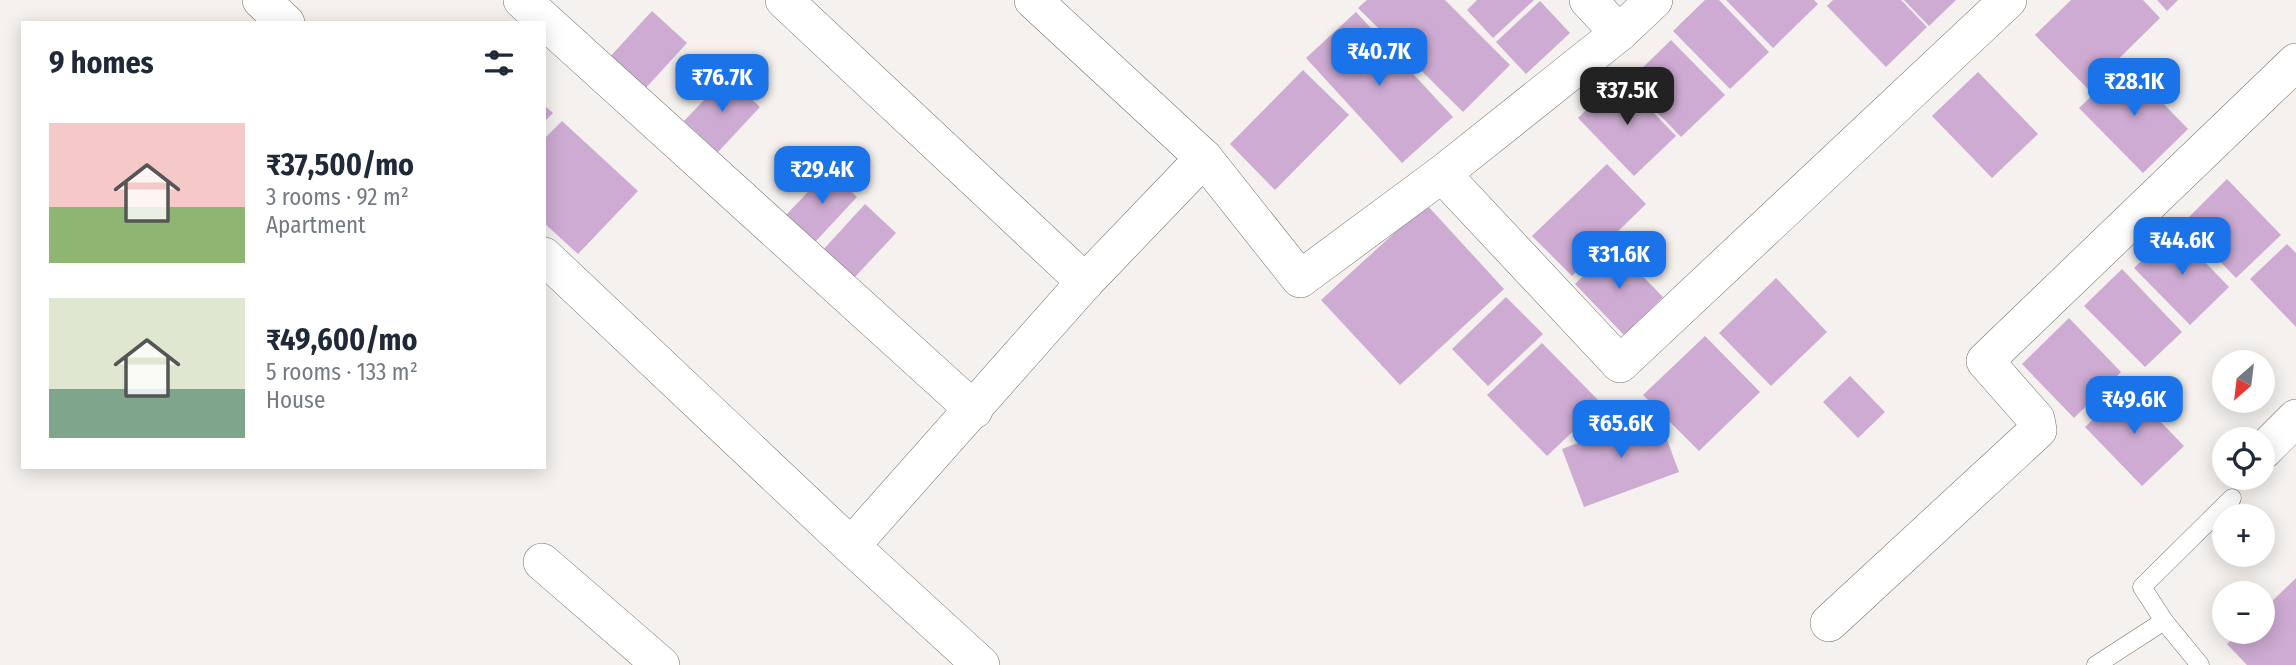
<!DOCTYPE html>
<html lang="en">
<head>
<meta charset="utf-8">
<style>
  body { margin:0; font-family:"Fira Sans Condensed",sans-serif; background:#f6f6f7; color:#1f2937; height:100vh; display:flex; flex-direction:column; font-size:26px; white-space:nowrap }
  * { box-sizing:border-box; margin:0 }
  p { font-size:23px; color:#747a83 }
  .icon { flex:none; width:38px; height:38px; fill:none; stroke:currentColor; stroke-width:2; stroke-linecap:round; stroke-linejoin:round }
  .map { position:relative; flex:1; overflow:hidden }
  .drawer { position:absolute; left:21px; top:21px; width:525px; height:448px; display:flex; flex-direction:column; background:#fff; border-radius:0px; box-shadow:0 4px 18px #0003 }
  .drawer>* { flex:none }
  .needle { width:46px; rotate:208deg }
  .buttons { position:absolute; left:2212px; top:350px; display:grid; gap:14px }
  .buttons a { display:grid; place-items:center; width:63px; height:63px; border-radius:50%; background:#fff; box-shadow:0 4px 18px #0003; font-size:35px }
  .price { position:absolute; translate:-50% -60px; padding:0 16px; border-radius:14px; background:#1a73e8; color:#fff; font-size:23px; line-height:46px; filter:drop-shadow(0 2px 4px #0008) }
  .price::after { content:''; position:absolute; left:50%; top:42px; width:21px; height:16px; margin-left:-10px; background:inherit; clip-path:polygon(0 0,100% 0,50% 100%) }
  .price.on { background:#222; color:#fff }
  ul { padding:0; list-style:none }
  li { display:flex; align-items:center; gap:21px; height:175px; padding:0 28px }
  li span { display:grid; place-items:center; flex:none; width:196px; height:140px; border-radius:0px; color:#555 }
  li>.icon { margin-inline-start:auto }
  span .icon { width:84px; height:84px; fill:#fffc; stroke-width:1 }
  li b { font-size:30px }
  h2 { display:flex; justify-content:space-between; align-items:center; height:84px; padding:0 28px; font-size:30px }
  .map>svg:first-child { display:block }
  .building { fill:#cdabd2 }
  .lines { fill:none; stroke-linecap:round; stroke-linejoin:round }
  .lane-casing { stroke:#73706d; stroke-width:19 }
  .street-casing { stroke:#73706d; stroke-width:38 }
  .lane { stroke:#fff; stroke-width:18 }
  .street { stroke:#fff; stroke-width:37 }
</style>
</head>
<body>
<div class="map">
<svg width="2296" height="665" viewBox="0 0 2296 665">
  <rect width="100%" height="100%" fill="#f5f1ee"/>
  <!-- building -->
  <g class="building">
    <polygon points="1367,0 1445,0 1510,65 1463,112 1358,8"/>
    <polygon points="1477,0 1534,0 1493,38 1467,10"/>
    <polygon points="1705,0 1719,0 1769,52 1730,89 1673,31"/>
    <polygon points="1726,0 1814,0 1818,4 1773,48"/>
    <polygon points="1833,0 1901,0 1927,27 1886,67 1827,6"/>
    <polygon points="1904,0 1956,0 1929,26"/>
    <polygon points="2071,0 2143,0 2160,18 2088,89 2035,35"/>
    <polygon points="2157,0 2178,0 2167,11"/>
    <polygon points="1540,1 1570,33 1526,74 1496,42"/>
    <polygon points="652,11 687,43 643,91 608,59"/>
    <polygon points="1356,12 1453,117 1402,163 1306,58"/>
    <polygon points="1671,40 1725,95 1681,137 1628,82"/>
    <polygon points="2125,64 2188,129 2143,173 2079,108"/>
    <polygon points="1303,70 1349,115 1275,190 1230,144"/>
    <polygon points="1978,72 2038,134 1992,178 1932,116"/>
    <polygon points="727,76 760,107 718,152 684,121"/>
    <polygon points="1619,77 1676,136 1634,176 1578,118"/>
    <polygon points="544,105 553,113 544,122"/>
    <polygon points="562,121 638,191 578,254 544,223 544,139"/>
    <polygon points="1607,164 1646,204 1572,276 1532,236"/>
    <polygon points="829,170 857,197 815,242 786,215"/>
    <polygon points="2227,179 2281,235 2236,278 2183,223"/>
    <polygon points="865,204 896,233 854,278 823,250"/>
    <polygon points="1426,204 1504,289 1400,385 1321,300"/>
    <polygon points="2174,230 2229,287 2190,325 2134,268"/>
    <polygon points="2287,244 2296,253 2296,327 2250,279"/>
    <polygon points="1614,247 1663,297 1624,335 1575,284"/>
    <polygon points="2122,269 2182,332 2145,367 2084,306"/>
    <polygon points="1776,278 1827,332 1771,386 1719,333"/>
    <polygon points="1506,297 1543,334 1488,386 1452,349"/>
    <polygon points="2069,318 2121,372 2074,418 2022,364"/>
    <polygon points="1705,336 1760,392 1699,451 1643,395"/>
    <polygon points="1542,343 1602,404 1547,456 1487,395"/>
    <polygon points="1850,376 1885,412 1858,438 1823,402"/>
    <polygon points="2127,387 2184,446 2142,486 2085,427"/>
    <polygon points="1657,413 1679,472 1584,507 1562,449"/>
    <polygon points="2296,578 2296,665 2247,665 2227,644 2239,632 2263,632 2263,610"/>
  </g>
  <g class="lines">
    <!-- lane casing -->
    <g class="lane-casing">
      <g id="lane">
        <polyline points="2164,621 2142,587 2232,498"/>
        <polyline points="2096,665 2164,621 2200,665"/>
      </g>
    </g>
    <!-- street casing -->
    <g class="street-casing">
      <g id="street">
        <polyline points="261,0 286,23"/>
        <polyline points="522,0 974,410"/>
        <polyline points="784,0 1085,282"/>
        <polyline points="1033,0 1204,158 1300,279 1442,174 1619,33 1654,0"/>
        <polyline points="1588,0 1619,33"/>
        <polyline points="1442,174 1620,364 2008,0"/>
        <polyline points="544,256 851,546 981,665"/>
        <polyline points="2263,451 2296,418"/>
        <polyline points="851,546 1085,282 1204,158"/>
        <polyline points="542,562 661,665"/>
        <polyline points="1829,623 2038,430 2036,419 1985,361 2296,62"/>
      </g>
    </g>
    <!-- lane -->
    <use href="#lane" class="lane"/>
    <!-- street -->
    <use href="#street" class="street"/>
  </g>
</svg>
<div class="buttons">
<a><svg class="needle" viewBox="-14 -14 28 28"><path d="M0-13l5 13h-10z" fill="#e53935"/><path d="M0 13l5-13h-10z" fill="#747a83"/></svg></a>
<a><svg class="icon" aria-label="locate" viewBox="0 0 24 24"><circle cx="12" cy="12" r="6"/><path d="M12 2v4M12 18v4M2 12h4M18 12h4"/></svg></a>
<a>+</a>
<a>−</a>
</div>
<b class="price" style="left:1379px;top:88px">₹40.7K</b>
<b class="price" style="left:722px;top:114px">₹76.7K</b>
<b class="price" style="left:2134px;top:118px">₹28.1K</b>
<b class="price on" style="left:1627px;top:127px">₹37.5K</b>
<b class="price" style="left:822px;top:206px">₹29.4K</b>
<b class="price" style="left:2182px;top:277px">₹44.6K</b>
<b class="price" style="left:1619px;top:291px">₹31.6K</b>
<b class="price" style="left:2134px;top:436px">₹49.6K</b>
<b class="price" style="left:1621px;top:460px">₹65.6K</b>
<section class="drawer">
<h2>9 homes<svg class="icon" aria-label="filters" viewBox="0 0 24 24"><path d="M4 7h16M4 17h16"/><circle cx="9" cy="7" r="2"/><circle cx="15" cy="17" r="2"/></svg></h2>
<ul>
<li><span style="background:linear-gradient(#f6c9c9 60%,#8fb573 0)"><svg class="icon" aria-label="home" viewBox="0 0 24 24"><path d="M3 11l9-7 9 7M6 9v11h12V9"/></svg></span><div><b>₹37,500/mo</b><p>3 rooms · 92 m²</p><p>Apartment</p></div></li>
<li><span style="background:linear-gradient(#dfe7d0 65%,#7fa58c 0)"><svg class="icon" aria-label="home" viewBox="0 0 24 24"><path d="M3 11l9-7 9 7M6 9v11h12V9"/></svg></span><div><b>₹49,600/mo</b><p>5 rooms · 133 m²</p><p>House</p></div></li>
</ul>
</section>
</div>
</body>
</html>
